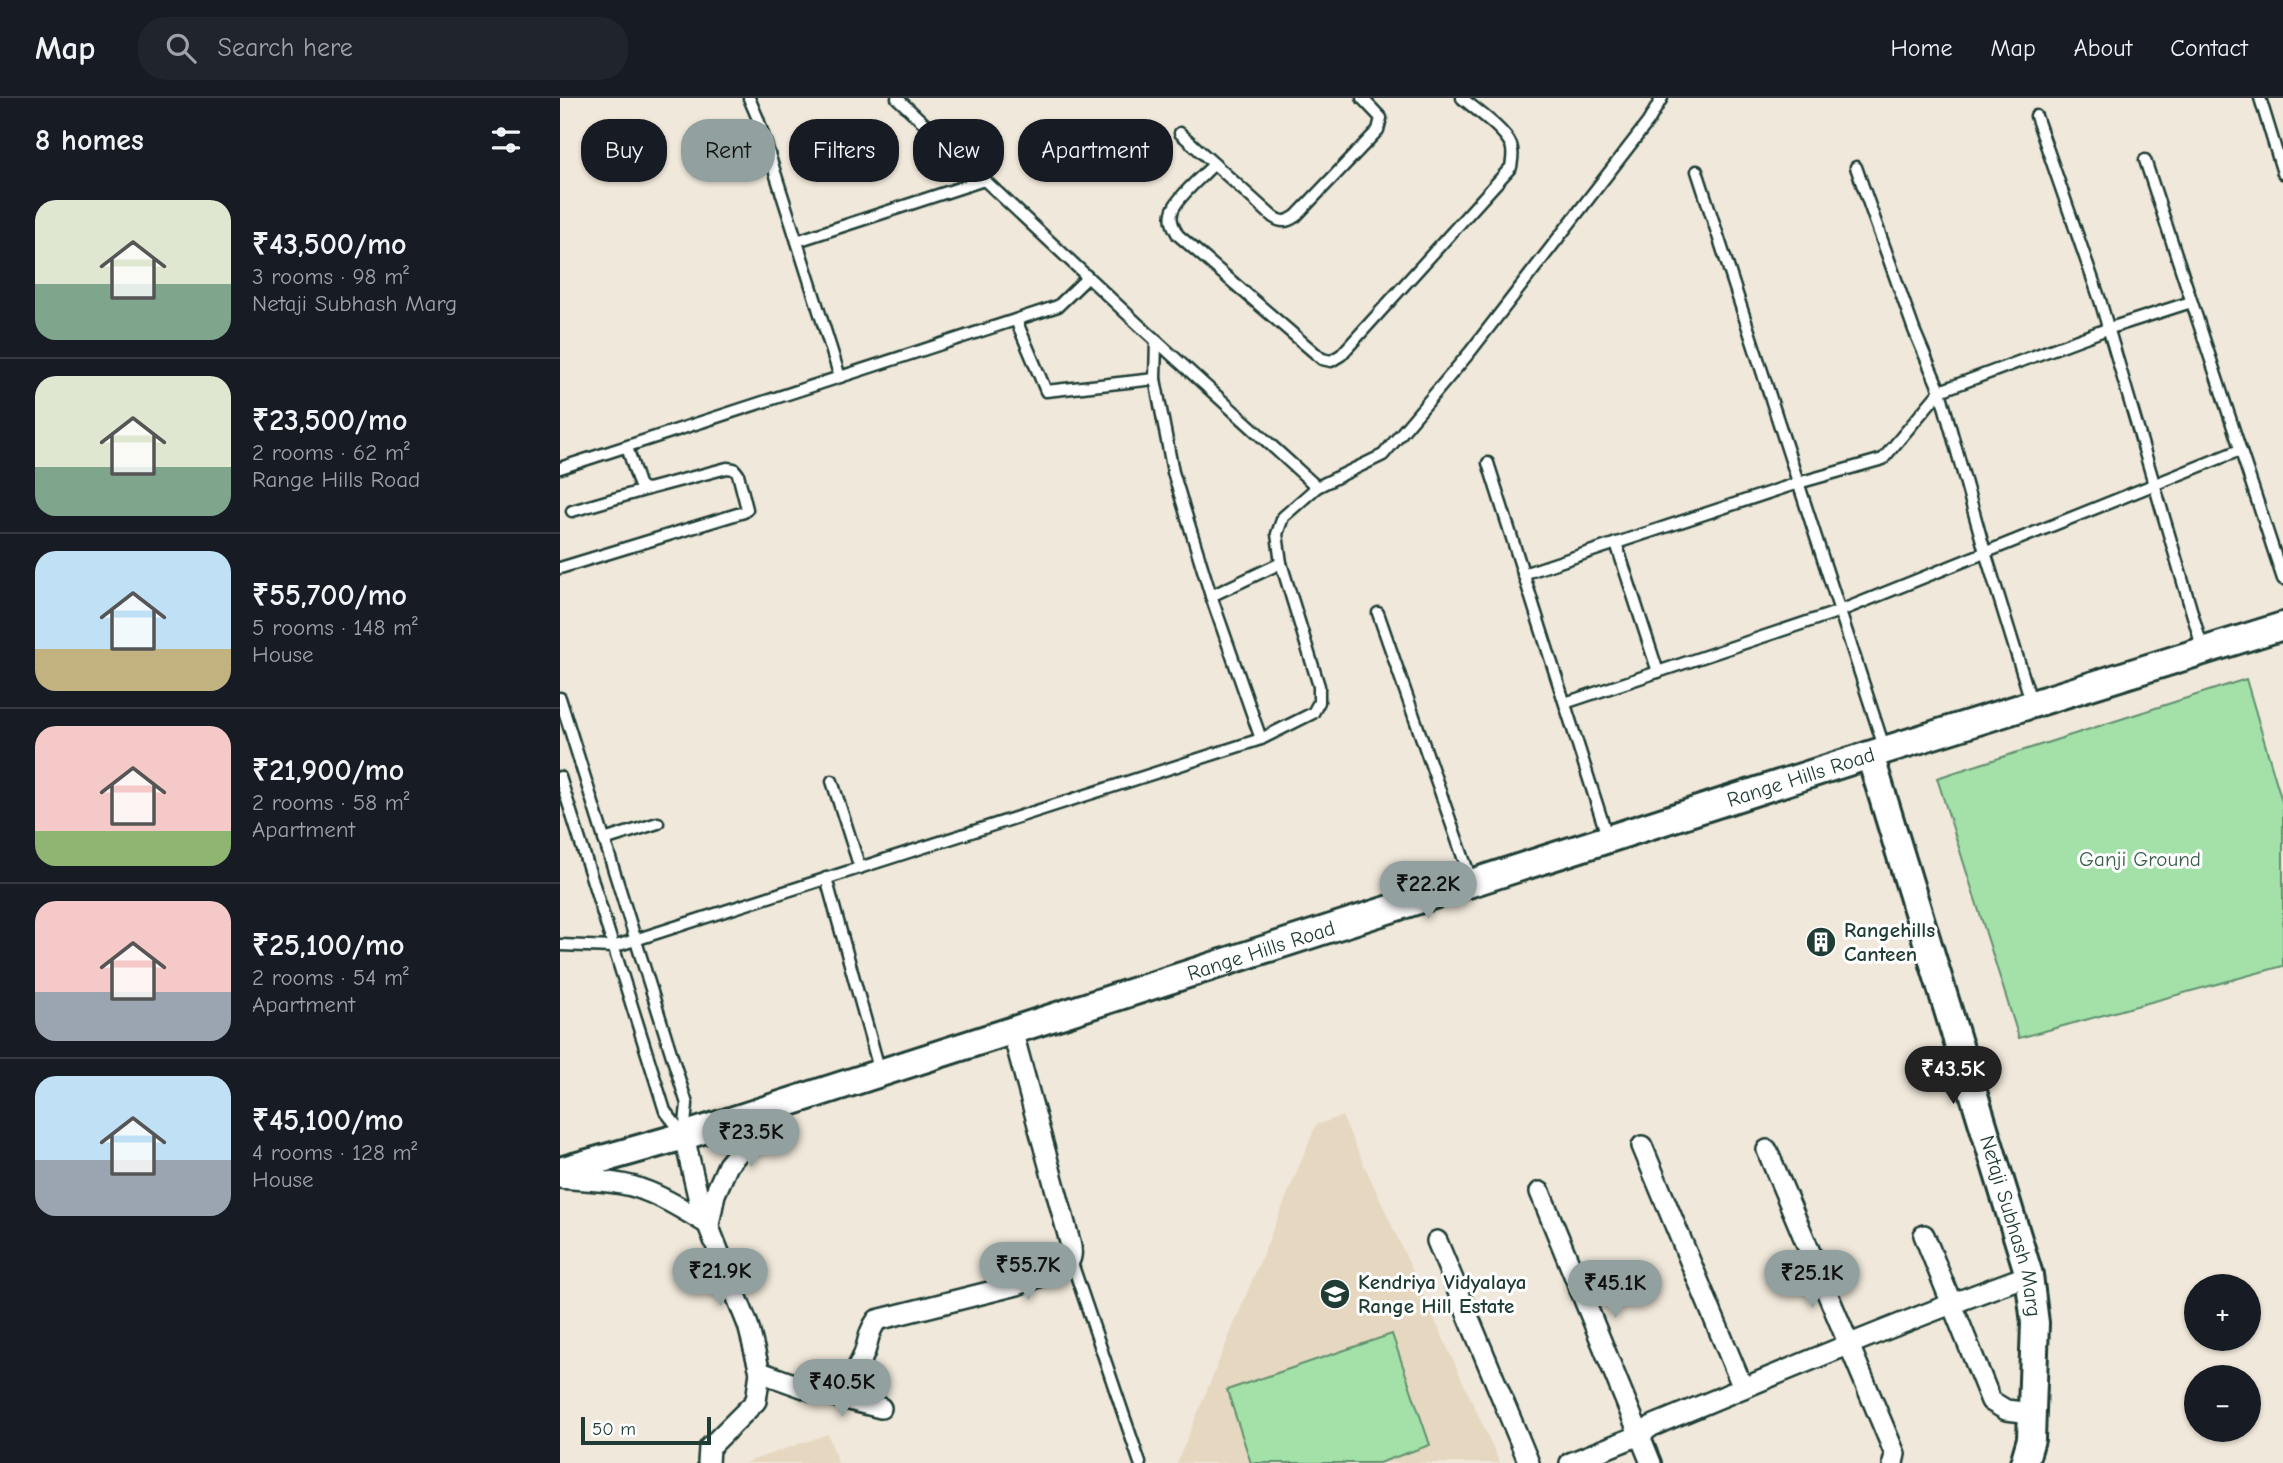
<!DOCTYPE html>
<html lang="en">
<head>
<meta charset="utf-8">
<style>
  body { margin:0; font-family:"Comic Neue",sans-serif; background:#20242c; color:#f1f3f6; height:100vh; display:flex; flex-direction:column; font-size:26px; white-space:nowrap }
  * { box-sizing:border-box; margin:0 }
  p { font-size:23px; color:#9ea1a6 }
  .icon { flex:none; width:38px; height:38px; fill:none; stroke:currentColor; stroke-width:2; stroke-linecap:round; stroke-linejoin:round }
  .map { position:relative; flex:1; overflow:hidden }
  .drawer { display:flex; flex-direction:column; background:#171b24; width:560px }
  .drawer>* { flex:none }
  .hud { position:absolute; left:21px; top:21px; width:665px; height:63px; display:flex; gap:14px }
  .buttons { position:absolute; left:1624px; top:1176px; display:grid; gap:14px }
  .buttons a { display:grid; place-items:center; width:77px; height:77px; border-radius:50%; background:#171b24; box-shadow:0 2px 5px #0004; font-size:35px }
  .scale { position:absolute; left:21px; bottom:18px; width:130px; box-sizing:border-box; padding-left:7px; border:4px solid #1f3d34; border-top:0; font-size:19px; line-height:24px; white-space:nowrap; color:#1f3d34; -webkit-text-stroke:5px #fff; paint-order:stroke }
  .price { position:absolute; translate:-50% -60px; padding:0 16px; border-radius:24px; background:#92a19f; color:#111; font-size:23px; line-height:46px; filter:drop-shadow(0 2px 4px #0008) }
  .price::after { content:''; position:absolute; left:50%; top:42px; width:21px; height:16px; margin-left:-10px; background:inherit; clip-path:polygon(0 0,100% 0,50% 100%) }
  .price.selected { background:#222; color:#fff }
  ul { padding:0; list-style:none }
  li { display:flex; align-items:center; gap:21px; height:175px; padding:0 35px }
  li+li { border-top:2px solid #363941 }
  li span { display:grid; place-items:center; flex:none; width:196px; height:140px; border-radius:21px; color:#555 }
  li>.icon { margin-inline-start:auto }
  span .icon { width:84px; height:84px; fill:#fffc; stroke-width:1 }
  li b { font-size:30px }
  h2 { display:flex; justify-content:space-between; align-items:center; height:84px; padding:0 35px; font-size:30px }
  .pill { padding:0 24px; border-radius:28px; background:#171b24; box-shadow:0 2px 5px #0004; font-size:24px; line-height:63px }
  .pill.selected { background:#92a19f; color:#111 }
  header { display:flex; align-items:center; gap:42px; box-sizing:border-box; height:98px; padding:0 35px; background:#171b24; border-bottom:2px solid #363941 }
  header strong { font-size:33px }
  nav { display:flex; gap:38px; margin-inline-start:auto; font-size:24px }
  .search { width:490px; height:63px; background:#20242c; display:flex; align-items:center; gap:18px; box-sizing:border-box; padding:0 24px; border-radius:28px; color:#9ea1a6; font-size:26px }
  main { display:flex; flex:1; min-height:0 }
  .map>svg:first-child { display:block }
  .built { fill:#e6d8c0 }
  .green { fill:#a3e1a9; stroke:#618f6e; stroke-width:2 }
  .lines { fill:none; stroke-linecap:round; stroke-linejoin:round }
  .lane-casing { stroke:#1f3d34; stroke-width:15 }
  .street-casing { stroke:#1f3d34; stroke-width:24 }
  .secondary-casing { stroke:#1f3d34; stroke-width:32 }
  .lane { stroke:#fff; stroke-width:10 }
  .street { stroke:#fff; stroke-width:19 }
  .secondary { stroke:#fff; stroke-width:26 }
  .labels { text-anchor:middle; stroke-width:6; stroke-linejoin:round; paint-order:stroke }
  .street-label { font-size:21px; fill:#1f3d34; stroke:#fff }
  .park-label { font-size:21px; fill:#395e4b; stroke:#fff }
  .poi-label { font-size:21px; font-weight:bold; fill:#1f3d34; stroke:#fff; text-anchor:start }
</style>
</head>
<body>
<header>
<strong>Map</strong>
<div class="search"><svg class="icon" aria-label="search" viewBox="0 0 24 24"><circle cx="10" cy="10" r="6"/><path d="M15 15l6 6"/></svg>Search here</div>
<nav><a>Home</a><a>Map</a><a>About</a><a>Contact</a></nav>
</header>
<main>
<section class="drawer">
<h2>8 homes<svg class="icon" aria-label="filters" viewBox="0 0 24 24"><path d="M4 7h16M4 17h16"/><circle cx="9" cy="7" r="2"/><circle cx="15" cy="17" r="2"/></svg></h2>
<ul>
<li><span style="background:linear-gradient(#dfe7d0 60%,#7fa58c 0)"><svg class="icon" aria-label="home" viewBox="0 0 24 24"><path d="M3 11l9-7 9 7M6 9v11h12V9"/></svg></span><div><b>₹43,500/mo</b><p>3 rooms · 98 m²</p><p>Netaji Subhash Marg</p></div></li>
<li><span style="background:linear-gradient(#dfe7d0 65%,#7fa58c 0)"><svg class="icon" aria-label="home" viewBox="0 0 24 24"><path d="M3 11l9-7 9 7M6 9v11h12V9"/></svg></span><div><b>₹23,500/mo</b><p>2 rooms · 62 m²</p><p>Range Hills Road</p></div></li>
<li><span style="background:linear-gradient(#bfe0f5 70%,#c2b280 0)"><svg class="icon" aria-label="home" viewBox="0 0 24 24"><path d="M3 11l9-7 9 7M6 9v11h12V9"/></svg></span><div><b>₹55,700/mo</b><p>5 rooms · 148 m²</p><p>House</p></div></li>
<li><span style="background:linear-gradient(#f6c9c9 75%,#8fb573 0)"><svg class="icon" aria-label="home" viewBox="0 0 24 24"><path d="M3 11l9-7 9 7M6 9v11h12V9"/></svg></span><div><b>₹21,900/mo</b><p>2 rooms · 58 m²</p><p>Apartment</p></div></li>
<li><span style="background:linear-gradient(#f6c9c9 65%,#9aa5b1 0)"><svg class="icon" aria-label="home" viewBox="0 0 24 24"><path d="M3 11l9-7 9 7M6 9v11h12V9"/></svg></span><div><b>₹25,100/mo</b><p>2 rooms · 54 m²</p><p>Apartment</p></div></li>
<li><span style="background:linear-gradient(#bfe0f5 60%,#9aa5b1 0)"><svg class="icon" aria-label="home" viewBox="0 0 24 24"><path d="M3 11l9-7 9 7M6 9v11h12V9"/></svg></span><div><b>₹45,100/mo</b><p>4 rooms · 128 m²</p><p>House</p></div></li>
</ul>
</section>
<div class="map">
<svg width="1723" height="1365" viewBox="0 0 1723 1365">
  <rect width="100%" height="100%" fill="#f0e8da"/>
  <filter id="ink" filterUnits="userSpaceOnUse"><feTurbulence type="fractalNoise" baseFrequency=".0143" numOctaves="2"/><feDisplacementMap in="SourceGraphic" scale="14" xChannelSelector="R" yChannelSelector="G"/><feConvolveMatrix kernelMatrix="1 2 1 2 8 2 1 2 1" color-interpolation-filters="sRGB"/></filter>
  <g filter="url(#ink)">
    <!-- built -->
    <g class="built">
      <polygon points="782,1018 940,1365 617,1365 756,1027"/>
      <polygon points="268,1336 278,1365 184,1365"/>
    </g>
    <!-- green -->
    <g class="green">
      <polygon points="1686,581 1723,707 1723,868 1459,940 1377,680"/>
      <polygon points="832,1236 870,1347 819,1365 691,1365 667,1292"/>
    </g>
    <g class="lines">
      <!-- lane casing -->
      <g class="lane-casing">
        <g id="lane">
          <polyline points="189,0 198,21 280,279"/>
          <polyline points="337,0 580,228 757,389 823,357 910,254 1088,24 1102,0"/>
          <polyline points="1700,0 1723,75"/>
          <polyline points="1476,18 1540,202 1643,552"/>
          <path d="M620 35 713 119C722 125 727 124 736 118L818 32 821 20 802 0"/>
          <polyline points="1585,62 1723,481"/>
          <path d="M654 66C644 77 614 101 612 115 610 123 614 130 618 137L762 261 771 263 781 257 951 69C952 62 954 55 951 47 944 31 916 12 902 0"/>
          <polyline points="1296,69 1354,232 1380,293 1425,454 1471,603"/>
          <polyline points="1137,73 1325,652"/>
          <polyline points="237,143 424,82"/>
          <polyline points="456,222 486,293 595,281"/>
          <polyline points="596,242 595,281 613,374 651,498 701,641 753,615 759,604 759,588 721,465 717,436 723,419 757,389"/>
          <polyline points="928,365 1048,741"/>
          <polyline points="0,370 498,208 528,179"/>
          <polyline points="12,413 88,391"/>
          <polyline points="1056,445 1098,574"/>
          <polyline points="0,470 184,414 187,411 178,376 174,371 167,370 88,391 83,390 79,386 67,349"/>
          <polyline points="963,476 1238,385 1323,361 1380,293 1547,231 1631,204"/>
          <polyline points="651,498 721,465"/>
          <polyline points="818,515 911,782"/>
          <polyline points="0,600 127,1006 124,1037"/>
          <polyline points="1005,605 1280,513 1680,352"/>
          <polyline points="0,679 105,1013 124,1037"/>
          <polyline points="272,683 300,770"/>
          <polyline points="44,742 98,725"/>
          <polyline points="266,780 320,974"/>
          <polyline points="0,847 53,849 701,641"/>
          <polyline points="511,1162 580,1365"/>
        </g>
      </g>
      <!-- street casing -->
      <g class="street-casing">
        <g id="street">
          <polyline points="124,1038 140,1107 188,1227 200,1274 196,1303 149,1350 148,1365"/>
          <polyline points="1082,1048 1183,1290"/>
          <polyline points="1207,1052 1335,1356 1333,1365"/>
          <path d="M0 1080C28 1083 60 1082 86 1093 108 1101 129 1115 149 1127L155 1096 168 1067 217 1008"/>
          <polyline points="980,1094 1091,1365"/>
          <polyline points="1364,1137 1431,1303 1446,1312 1472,1315"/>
          <polyline points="877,1143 969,1365"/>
          <path d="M200 1274 253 1293 290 1283C296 1272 303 1262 306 1250 309 1238 310 1232 317 1222L457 1187 501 1171C512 1164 513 1156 510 1144L452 932"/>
          <polyline points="254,1293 321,1310"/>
          <path d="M1010 1365 1080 1337 1092 1328C1217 1276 1342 1223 1469 1177"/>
        </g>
      </g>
      <!-- secondary casing -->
      <g class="secondary-casing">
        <g id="secondary">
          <path id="s1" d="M1310 657 1469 1177 1475 1225 1471 1341 1464 1365"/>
          <path id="s2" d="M0 1073 124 1038 1325 652 1723 528"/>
        </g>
      </g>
      <!-- lane -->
      <use href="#lane" class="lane"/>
      <!-- street -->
      <use href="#street" class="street"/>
      <!-- secondary -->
      <use href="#secondary" class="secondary"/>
    </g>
  </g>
  <!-- icons -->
  <defs>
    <g id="building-disc" transform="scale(1.575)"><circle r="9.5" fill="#1f3d34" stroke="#fff"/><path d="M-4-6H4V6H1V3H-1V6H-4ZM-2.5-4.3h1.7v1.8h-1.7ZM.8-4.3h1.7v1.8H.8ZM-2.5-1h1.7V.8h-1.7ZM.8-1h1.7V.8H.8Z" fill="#fff"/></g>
    <g id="school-disc" transform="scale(1.575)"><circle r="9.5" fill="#1f3d34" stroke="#fff"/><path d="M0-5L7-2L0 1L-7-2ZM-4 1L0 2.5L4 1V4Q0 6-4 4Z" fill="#fff"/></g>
  </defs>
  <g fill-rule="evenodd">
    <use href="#building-disc" x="1261" y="844"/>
    <use href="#school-disc" x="775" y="1196"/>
  </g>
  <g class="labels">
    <!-- street labels -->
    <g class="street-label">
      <text dy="7" stroke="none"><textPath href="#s2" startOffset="1302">Range Hills Road</textPath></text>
      <text dy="7" stroke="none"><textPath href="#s2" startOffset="735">Range Hills Road</textPath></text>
      <text dy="7" stroke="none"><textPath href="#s1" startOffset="492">Netaji Subhash Marg</textPath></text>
    </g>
    <!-- park labels -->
    <g class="park-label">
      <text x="1580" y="768">Ganji Ground</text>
    </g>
    <!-- poi labels -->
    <g class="poi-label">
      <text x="1284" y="839">Rangehills<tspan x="1284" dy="24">Canteen</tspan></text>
      <text x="798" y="1191">Kendriya Vidyalaya<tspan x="798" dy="24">Range Hill Estate</tspan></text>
    </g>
  </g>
</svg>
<div class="buttons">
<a>+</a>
<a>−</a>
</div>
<div class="scale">50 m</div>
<b class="price" style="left:868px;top:823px">₹22.2K</b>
<b class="price selected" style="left:1393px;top:1008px">₹43.5K</b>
<b class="price" style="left:191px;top:1071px">₹23.5K</b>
<b class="price" style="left:468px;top:1204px">₹55.7K</b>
<b class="price" style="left:160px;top:1210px">₹21.9K</b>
<b class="price" style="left:1252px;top:1212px">₹25.1K</b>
<b class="price" style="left:1055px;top:1222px">₹45.1K</b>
<b class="price" style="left:282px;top:1321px">₹40.5K</b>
<div class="hud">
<a class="pill">Buy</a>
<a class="pill selected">Rent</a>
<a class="pill">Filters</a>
<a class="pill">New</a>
<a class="pill">Apartment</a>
</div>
</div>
</main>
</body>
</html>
